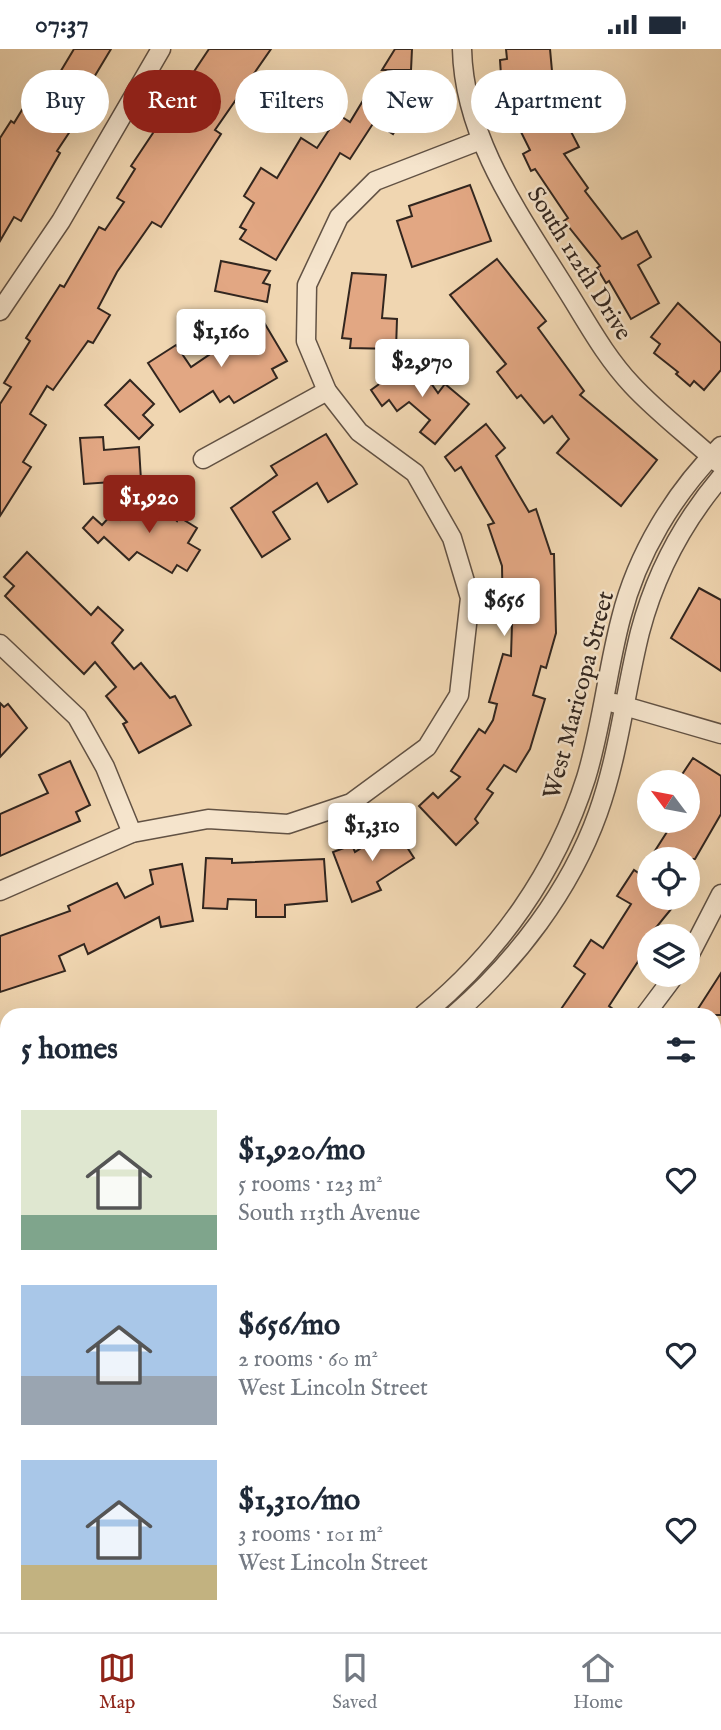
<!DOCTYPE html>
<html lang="en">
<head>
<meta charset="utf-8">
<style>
  body { margin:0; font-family:"IM FELL English",serif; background:#f6f6f7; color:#1f2937; height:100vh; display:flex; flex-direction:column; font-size:26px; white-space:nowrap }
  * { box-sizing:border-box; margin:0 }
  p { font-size:23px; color:#747a83 }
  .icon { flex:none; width:38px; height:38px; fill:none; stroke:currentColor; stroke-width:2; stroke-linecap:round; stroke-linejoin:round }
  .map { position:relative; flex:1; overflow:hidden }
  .drawer { position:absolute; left:0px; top:959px; width:721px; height:625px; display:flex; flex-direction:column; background:#fff; border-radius:21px 21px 0 0; box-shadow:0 7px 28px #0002 }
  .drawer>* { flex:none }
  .hud { position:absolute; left:21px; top:21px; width:679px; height:63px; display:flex; gap:14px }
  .needle { width:46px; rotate:302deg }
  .tools { position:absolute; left:637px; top:721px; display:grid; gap:14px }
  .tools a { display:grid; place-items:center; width:63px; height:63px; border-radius:50%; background:#fff; box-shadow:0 7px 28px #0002; font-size:35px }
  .price { position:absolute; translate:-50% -60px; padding:0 16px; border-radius:7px; background:#fff; color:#222; font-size:23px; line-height:46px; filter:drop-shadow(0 2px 4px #0008) }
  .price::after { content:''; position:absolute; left:50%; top:42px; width:21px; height:16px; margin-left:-10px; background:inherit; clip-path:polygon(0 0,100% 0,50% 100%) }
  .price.selected { background:#8f2418; color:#fff }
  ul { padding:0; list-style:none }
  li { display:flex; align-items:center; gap:21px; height:175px; padding:0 21px }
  li span { display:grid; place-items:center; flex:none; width:196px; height:140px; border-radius:0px; color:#555 }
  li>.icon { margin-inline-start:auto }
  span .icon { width:84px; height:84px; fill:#fffc; stroke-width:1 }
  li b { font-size:30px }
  h2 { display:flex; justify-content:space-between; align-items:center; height:84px; padding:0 21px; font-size:30px }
  .chip { padding:0 24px; border-radius:32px; background:#fff; box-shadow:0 7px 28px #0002; font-size:24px; line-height:63px }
  .chip.selected { background:#8f2418; color:#fff }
  .status { display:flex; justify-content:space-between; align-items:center; height:49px; padding:0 35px; background:#fff; direction:ltr }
  .status svg { height:19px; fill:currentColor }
  .tabs { display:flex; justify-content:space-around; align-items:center; height:98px; border-top:2px solid #e0e1e3; background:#fff; font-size:19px; color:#747a83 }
  .tabs a { display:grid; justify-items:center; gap:4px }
  .tabs .selected { color:#8f2418 }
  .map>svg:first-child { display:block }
  .building { fill:#e2a783; stroke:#32261f; stroke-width:2 }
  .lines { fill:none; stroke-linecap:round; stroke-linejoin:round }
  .minor-casing { stroke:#625244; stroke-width:21 }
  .major-casing { stroke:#32261f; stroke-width:26 }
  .minor { stroke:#f5e4cc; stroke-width:18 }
  .major { stroke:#e8bb78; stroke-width:23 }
  .labels { text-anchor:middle; stroke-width:5; stroke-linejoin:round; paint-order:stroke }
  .street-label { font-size:24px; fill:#32261f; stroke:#f5e4cc }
</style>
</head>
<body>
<div class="status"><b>07:37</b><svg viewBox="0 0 49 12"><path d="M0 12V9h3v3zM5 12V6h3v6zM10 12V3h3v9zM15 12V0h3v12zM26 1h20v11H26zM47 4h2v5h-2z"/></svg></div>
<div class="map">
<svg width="721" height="1583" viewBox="0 0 721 1583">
  <rect width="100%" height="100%" fill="#f0d6b1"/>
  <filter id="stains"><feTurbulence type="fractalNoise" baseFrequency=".00286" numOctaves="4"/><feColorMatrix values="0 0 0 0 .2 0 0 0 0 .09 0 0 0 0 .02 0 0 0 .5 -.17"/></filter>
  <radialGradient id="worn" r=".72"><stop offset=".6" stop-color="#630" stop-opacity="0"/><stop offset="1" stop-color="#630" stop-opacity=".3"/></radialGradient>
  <!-- building -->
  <g class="building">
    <polygon points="74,0 111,0 90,35 98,40 57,102 60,104 21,172 14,168 0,192 0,89 11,72 14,74 36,38 47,45"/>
    <polygon points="209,0 271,0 215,81 221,85 161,178 152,173 117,223 98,259 110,266 93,294 88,292 53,341 47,337 30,365 46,376 23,413 31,418 0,467 0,355 11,338 4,334 30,292 26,289 60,236 64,238 99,178 105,181 124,153 117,149 135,120 131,117"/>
    <polygon points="395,0 412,0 411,21 382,21"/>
    <polygon points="506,0 550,0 552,22 542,22 554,76 565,71 579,98 564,105 588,139 585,142 622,190 637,182 651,208 638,216 659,254 631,270 609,232 606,234 597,219 600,217 564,172 568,169 535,120 531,122 523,105 530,101 521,83 509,25 501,26 500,11 507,10"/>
    <polygon points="373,35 418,63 408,78 400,73 393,85 374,73 350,110 340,104 276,211 240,190 246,181 240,178 254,154 244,147 261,119 277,129 301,89 317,99 339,66 350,73"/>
    <polygon points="470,136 491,192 412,218 397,172 412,167 409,157"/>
    <polygon points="497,210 546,272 538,279 584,342 580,346 657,411 621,457 557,404 569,390 552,367 544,374 521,346 517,349 497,323 506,315 450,246"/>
    <polygon points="221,212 270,222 263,234 270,236 267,253 215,242"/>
    <polygon points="352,224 386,226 382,269 397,270 396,300 350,299 351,290 342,289"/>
    <polygon points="678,254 721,294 721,321 704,341 694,332 690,337 676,325 678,323 654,304 660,295 651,288"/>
    <polygon points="262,270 287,312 272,320 277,329 234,354 229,347 220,353 213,342 180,363 148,314 176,296 191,318"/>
    <polygon points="414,310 438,344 445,335 469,355 435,395 420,383 430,371 409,353 397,362 389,351 382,357 371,341"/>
    <polygon points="130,331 154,355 143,366 153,376 139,390 105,356"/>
    <polygon points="486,375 505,399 496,407 529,463 536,460 551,505 554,505 556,584 546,619 541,617 533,646 545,650 530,700 516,723 504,716 487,740 493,744 475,770 478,774 456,796 419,757 433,744 438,749 460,728 451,722 479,680 485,684 493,671 497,655 489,653 503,605 511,607 512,575 503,575 502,517 488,476 494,474 461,418 455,422 445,408"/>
    <polygon points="326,385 357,435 328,453 317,434 273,463 290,490 262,508 231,459 277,426 271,417"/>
    <polygon points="103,388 104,401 139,398 141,431 84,435 80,389"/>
    <polygon points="147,443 177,472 179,468 197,479 188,494 200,501 187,522 177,516 172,524 137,503 129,511 104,488 98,494 83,479 93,468 102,476 112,465 120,471"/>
    <polygon points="27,503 91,566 98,558 123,581 112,594 134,620 141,614 170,649 175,647 191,676 139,704 123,675 127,673 106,647 116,638 95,613 84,625 5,547 14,537 4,528"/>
    <polygon points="699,539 721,551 721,622 671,589"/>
    <polygon points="0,654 4,658 8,655 27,679 0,708"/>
    <polygon points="693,709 721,727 721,765 695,810 649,810 649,849 669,849 665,855 672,859 649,887 649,903 645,911 641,908 609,957 621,966 557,966 585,925 574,917 591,891 603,899 631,855 617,847 634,821 640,825 674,772 688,772 688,733 677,733"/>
    <polygon points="70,712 90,756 76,763 80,772 0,807 0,765 48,744 39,726"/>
    <polygon points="394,778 414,809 377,833 381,841 352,853 333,803 352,796 355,803"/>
    <polygon points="206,809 232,810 232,814 324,810 327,852 285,856 285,868 256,868 256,851 228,850 227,860 203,859"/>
    <polygon points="182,815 193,872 161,878 159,868 88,905 84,895 59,907 65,922 0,943 0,887 70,862 68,857 117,834 125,849 153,835 150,821"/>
    <polygon points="721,924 721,966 694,966"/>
  </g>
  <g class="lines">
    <!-- minor casing -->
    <g class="minor-casing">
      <g id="minor">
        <path d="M462 0C464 90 520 166 566 240 587 273 604 306 632 336 658 364 690 388 718 414"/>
        <polyline points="0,262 61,172 161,0"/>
        <polyline points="203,410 327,342"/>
        <polyline points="0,595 77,668 105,718 132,784"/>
        <polyline points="614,654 721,685"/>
        <polyline points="0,842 132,784 208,770 288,775 351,754 427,698 459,646 470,549 452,489 415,424 359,383 327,342 306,292 307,236 339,168 375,132 481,91"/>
        <polyline points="688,909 721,845"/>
        <path d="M423 966C499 904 556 823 586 729 602 677 607 622 621 569 637 505 674 444 721 397"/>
        <path d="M454 966C516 912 570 842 598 764 619 705 625 643 640 583 655 526 683 473 721 428"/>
        <polyline points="645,966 675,926"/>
        <polyline points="0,1124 7,1114"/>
        <polyline points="714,1239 721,1232"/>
        <polyline points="25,1583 29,1577"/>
      </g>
    </g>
    <!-- major casing -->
    <g class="major-casing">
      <g id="major">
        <polyline points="0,1388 7,1392"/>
        <polyline points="0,1432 7,1437"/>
        <polyline points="234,1577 244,1583"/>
        <polyline points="308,1577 318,1583"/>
      </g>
    </g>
    <!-- minor -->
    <use href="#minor" class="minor"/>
    <!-- major -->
    <use href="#major" class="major"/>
  </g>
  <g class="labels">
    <!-- street labels -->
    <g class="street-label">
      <text transform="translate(580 214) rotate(58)" y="8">South 112th Drive</text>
      <text transform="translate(578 646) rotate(-75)" y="8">West Maricopa Street</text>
    </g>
  </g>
  <rect width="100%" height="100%" filter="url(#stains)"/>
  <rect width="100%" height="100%" fill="url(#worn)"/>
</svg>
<div class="tools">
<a><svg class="needle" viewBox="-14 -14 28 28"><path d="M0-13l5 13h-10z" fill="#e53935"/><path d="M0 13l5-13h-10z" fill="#747a83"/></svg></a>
<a><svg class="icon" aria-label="locate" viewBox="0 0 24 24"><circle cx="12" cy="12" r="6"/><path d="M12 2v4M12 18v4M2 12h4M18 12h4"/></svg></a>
<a><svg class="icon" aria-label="layers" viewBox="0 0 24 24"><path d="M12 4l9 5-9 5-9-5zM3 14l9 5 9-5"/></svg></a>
</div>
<b class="price" style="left:221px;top:320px">$1,160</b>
<b class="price" style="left:422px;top:350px">$2,970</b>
<b class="price selected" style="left:149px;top:486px">$1,920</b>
<b class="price" style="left:504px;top:589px">$656</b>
<b class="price" style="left:372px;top:814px">$1,310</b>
<div class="hud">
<a class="chip">Buy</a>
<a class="chip selected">Rent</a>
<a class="chip">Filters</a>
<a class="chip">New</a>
<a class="chip">Apartment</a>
</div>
<section class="drawer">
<h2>5 homes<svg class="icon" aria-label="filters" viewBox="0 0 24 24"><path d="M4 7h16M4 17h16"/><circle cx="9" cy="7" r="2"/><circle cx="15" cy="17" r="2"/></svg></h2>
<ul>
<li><span style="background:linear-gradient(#dfe7d0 75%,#7fa58c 0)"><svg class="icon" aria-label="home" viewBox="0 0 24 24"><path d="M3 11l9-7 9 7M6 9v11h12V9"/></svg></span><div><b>$1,920/mo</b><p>5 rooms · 123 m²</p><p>South 113th Avenue</p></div><svg class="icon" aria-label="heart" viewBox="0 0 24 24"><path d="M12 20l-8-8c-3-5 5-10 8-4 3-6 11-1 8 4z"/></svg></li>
<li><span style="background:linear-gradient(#a9c7e8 65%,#9aa5b1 0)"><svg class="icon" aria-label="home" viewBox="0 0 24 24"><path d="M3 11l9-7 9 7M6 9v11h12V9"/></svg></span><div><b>$656/mo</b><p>2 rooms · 60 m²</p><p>West Lincoln Street</p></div><svg class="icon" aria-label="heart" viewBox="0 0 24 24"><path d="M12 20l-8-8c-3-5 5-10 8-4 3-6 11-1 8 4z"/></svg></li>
<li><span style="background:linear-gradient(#a9c7e8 75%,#c2b280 0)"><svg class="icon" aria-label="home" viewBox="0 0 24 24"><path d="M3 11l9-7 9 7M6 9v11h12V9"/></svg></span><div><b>$1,310/mo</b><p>3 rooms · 101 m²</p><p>West Lincoln Street</p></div><svg class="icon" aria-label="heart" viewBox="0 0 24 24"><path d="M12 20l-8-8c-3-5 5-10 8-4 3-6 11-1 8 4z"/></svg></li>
</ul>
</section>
</div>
<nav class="tabs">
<a class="selected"><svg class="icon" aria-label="map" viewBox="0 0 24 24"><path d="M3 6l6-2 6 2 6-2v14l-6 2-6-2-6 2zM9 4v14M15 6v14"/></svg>Map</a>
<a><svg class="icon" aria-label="saved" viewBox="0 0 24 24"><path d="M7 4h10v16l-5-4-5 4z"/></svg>Saved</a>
<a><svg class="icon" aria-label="home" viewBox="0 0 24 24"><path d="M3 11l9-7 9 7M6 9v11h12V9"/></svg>Home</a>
</nav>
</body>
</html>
